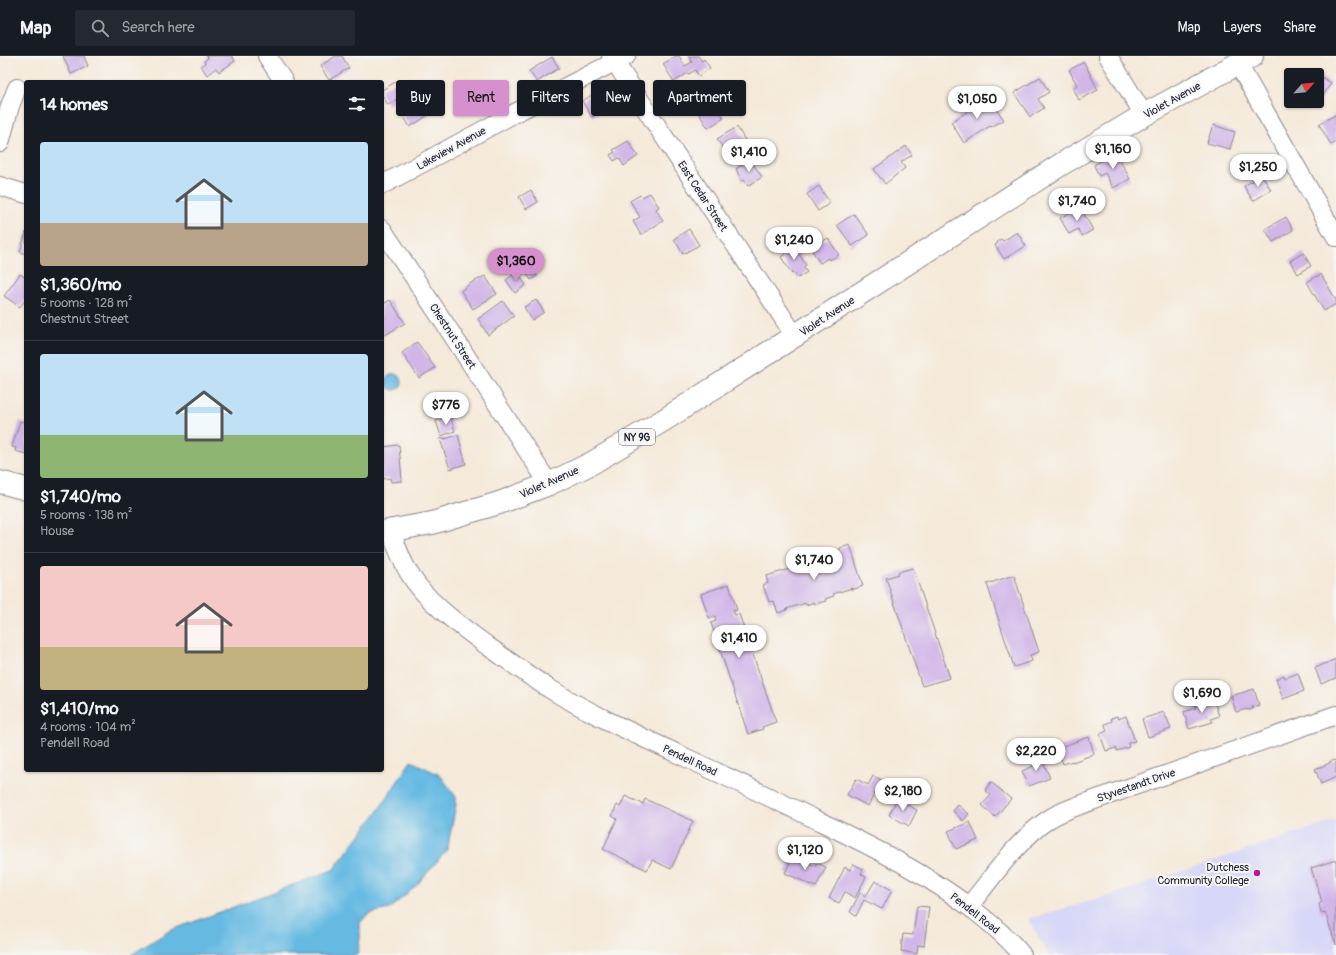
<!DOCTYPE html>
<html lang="en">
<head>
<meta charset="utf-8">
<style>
  body { margin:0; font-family:Pangolin,sans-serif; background:#242831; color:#f1f3f6; height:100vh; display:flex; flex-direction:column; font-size:15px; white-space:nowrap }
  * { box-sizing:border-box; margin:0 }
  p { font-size:13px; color:#9ea1a6 }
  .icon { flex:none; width:22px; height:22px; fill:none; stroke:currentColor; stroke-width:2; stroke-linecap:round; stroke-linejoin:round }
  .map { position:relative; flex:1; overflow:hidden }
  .side { position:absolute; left:24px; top:24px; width:360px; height:692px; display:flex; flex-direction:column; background:#171b24; border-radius:4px; box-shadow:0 1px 3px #0004 }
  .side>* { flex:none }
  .banner { position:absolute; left:396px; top:24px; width:380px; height:36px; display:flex; gap:8px }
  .needle { width:26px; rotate:63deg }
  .controls { position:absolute; left:1284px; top:12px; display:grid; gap:8px }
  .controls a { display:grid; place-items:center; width:40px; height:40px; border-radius:4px; background:#171b24; box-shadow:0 1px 3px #0004; font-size:20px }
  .price { position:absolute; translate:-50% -34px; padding:0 9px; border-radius:14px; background:#fff; color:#222; font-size:13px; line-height:26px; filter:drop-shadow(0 1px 2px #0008) }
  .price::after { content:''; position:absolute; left:50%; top:24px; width:12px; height:9px; margin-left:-6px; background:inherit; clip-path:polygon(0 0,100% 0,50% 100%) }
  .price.active { background:#d690ce; color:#111 }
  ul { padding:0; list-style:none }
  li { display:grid; align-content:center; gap:8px; height:212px; padding:0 16px }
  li+li { border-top:1px solid #363941 }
  li span { display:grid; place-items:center; height:124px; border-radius:4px; color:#555 }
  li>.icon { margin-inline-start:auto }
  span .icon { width:72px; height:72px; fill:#fffc; stroke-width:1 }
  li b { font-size:17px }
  h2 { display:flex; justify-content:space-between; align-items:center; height:48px; padding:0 16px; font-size:17px }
  .pill { padding:0 14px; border-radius:4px; background:#171b24; box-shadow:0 1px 3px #0004; font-size:14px; line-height:36px }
  .pill.active { background:#d690ce; color:#111 }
  header { display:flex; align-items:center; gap:24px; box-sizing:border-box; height:56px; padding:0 20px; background:#171b24; border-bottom:1px solid #363941 }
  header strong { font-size:19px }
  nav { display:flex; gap:22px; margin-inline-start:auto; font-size:14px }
  .search { width:280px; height:36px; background:#242831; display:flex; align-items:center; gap:10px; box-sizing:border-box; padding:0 14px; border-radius:4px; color:#9ea1a6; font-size:15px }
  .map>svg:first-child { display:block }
  .built { fill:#d7d7f8 }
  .water { fill:#66bae2; stroke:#446e8e }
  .building { fill:#d1b6e8 }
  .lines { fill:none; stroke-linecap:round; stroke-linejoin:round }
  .minor-casing { stroke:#8c868a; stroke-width:20 }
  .major-casing { stroke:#8c868a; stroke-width:24 }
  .minor { stroke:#fff; stroke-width:18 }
  .major { stroke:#fff; stroke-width:22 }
  .poi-dot { fill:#b5179e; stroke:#f6f6f2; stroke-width:1.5 }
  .labels { text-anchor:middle; stroke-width:4; stroke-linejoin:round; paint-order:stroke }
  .shield { fill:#f6f6f2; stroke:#626272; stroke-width:1 }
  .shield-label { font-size:10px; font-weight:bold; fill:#22223b }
  .street-label { font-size:11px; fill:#22223b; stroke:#f6f6f2 }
  .poi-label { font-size:11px; fill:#22223b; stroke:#f6f6f2; text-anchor:end }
</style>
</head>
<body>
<header>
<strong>Map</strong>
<div class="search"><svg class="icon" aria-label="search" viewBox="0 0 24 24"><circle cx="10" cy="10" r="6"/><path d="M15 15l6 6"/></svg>Search here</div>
<nav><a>Map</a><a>Layers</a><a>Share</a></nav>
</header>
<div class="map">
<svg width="1336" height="899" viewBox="0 0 1336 899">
  <rect width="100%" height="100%" fill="#f6f6f2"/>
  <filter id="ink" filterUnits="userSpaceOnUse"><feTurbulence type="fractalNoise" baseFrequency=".025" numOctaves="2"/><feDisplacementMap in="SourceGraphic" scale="8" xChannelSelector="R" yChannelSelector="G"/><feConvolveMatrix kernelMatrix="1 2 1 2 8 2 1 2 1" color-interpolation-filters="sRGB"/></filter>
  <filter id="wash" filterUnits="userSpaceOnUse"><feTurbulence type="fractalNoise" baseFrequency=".012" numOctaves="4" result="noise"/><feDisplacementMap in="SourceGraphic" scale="16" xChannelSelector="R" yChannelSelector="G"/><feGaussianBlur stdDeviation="0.9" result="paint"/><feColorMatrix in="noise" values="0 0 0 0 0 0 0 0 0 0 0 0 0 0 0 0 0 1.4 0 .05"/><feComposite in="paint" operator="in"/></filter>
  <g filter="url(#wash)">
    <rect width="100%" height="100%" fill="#f5e9d9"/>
    <!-- built -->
    <polygon class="built" points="1336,764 1336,899 1049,899 1028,863 1111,839"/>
    <!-- water -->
    <g class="water">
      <circle cx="394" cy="326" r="8"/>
      <polygon points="411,705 440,719 456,741 456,749 447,794 415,831 389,853 368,858 360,867 360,883 357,899 131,899 169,875 333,814 378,755"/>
    </g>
    <g id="blocks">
      <!-- building -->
      <g class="building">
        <polygon points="63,0 84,0 88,10 71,18"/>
        <polygon points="206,0 232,0 235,5 219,16 216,12 207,19 201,10 205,7 204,5 208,2"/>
        <polygon points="336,0 342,0 349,12 329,24 320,10"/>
        <polygon points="676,0 679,0 685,10 692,6 688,0 698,0 702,5 704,3 710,12 699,20 695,14 689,18 688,17 674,26 663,8"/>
        <polygon points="552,1 559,12 537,26 529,15"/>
        <polygon points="1084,6 1098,34 1079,44 1073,32 1077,29 1069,14"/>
        <polygon points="1314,16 1331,27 1321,43 1317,41 1317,19 1312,19"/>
        <polygon points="1040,21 1049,36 1038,43 1044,52 1030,61 1014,37"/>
        <polygon points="397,25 405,38 388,49 382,39 382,34"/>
        <polygon points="597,36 607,51 592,61 582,45"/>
        <polygon points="709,36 724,62 708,72 692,47"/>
        <polygon points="989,42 1004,64 991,71 990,70 964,87 951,66"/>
        <polygon points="429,44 436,54 410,71 404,61"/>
        <polygon points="1335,59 1336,60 1336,86 1331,89 1319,68"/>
        <polygon points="1213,69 1235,76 1230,93 1207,87"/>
        <polygon points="737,71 748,89 729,101 717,83"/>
        <polygon points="628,85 638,100 624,110 619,102 614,105 610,99 615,96 613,94"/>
        <polygon points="906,90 912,99 901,106 905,112 885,128 874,113"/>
        <polygon points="1116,97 1130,123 1113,132 1105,117 1099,120 1094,109"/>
        <polygon points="750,103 762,121 748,130 744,124 742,126 736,113"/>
        <polygon points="1262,119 1271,134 1253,145 1244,130"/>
        <polygon points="819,130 830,147 818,155 807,138"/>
        <polygon points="531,134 538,146 526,153 519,141"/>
        <polygon points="650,137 659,151 656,153 663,165 641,179 633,165 640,161 630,145 640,139 642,141"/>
        <polygon points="1080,151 1093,174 1082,180 1078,173 1069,178 1060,162"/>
        <polygon points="854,158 869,179 852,190 837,169"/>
        <polygon points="1286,161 1293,174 1273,186 1265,173"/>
        <polygon points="689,173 699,189 683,198 674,183"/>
        <polygon points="26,176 26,198 20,196"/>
        <polygon points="1017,176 1026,190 1004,203 995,189 998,187 997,186 1001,183 1003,185"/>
        <polygon points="828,182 839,199 829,204 828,202 820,207 811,193"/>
        <polygon points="792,187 806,209 803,211 807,216 798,222 794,217 792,218 781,201 786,198 783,193"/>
        <polygon points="1303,197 1311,210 1298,218 1290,205"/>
        <polygon points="533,214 537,220 531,224 527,218"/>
        <polygon points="517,216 526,229 515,237 506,224"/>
        <polygon points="20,218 26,222 26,243 20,251 4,240"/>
        <polygon points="1321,218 1336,244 1336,248 1324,255 1307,226"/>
        <polygon points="485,220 497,238 473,253 461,235 471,227"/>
        <polygon points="390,244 405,267 385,279 382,274 382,249"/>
        <polygon points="536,244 544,256 532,264 524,251"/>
        <polygon points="503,245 514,260 488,279 478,263"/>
        <polygon points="417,286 435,312 419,322 402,297"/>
        <polygon points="450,360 455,375 441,380 436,365"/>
        <polygon points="20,365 26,367 26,398 15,395 16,392 12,391"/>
        <polygon points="458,379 466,408 450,413 440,383 445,382 445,383"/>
        <polygon points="399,389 402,425 391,426 390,422 382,423 382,391"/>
        <polygon points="850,489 863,530 852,534 852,532 833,538 834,540 825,543 826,545 815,548 814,546 806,549 806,547 786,553 787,554 778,557 774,545 769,546 763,529 768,527 766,520 794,512 793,510 802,507 803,509 811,506 810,504 833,498 832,497 840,494 840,492"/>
        <polygon points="913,512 950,622 922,630 886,522 899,518 898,516"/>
        <polygon points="1014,519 1039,596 1030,599 1032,605 1014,611 987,528"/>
        <polygon points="729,528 737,554 733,555 735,559 739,558 776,666 762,671 763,673 748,678 711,567 716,565 715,560 709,562 701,538"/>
        <polygon points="1336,603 1336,622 1321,628 1315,612"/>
        <polygon points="1298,617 1304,635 1283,643 1276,623 1284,619 1285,622"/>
        <polygon points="1254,633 1259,649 1252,651 1253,653 1248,654 1247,653 1236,656 1231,640"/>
        <polygon points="1213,642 1219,660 1211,663 1213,666 1189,673 1184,656 1196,652 1195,648"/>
        <polygon points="1164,656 1166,662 1167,662 1171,673 1148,681 1142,663"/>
        <polygon points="1117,660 1118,663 1126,660 1135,685 1128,687 1129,691 1117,695 1116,692 1106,695 1100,678 1107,675 1105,668 1112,665 1111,662"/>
        <polygon points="1089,681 1094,698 1073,706 1073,705 1063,708 1057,692"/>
        <polygon points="1040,699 1050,722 1029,730 1022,715 1036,709 1032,702"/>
        <polygon points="1335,704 1336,707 1336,721 1321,728 1315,713 1330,707 1329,706"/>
        <polygon points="873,720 888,727 882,740 875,737 868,750 847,739 856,723 868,729"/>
        <polygon points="991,726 1011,743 995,761 982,749 991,739 985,734"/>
        <polygon points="625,740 643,748 645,743 693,765 671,813 652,804 647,814 603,793 617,763 612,760 617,749 620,751"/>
        <polygon points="897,743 917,754 909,770 889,759"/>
        <polygon points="958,749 969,758 963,765 953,755"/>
        <polygon points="970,766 978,784 956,793 948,775"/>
        <polygon points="793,800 815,810 816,807 826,811 816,831 785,817"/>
        <polygon points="1336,804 1336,889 1325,856 1321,857 1319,848 1322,846 1311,812"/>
        <polygon points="853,808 863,813 861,818 866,821 855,842 845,836 839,847 829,842 845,811 850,814"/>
        <polygon points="875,825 892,834 882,853 864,844 856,860 850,856 860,837 866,840"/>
        <polygon points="917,850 929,851 924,890 918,889 917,898 901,895 903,878 913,879"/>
      </g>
    </g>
  </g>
  <g filter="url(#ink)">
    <use href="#blocks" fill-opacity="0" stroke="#8c868a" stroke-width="1"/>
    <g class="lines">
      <!-- minor casing -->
      <g class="minor-casing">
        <g id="minor">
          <polyline points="267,0 284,26"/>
          <polyline points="611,0 795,280"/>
          <polyline points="1108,0 1144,59"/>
          <polyline points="1238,8 1336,181"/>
          <polyline points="0,87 10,50 17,32"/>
          <polyline points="382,129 513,58 626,0"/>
          <polyline points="0,130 26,138"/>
          <polyline points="382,173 451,277 549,428"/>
          <path d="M391 475C396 489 401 504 409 517 427 547 462 571 489 591 509 605 529 620 550 633 591 658 635 678 678 698 725 720 772 742 819 765 875 792 931 820 980 859 995 871 1010 884 1022 899"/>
          <path d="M969 850C992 822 1018 783 1049 763 1058 757 1069 753 1080 749L1336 659"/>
        </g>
      </g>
      <!-- major casing -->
      <g class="major-casing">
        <g id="major">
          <polyline points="0,426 26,433"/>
          <polyline points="382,476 432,467 499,447 549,428 592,407 664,364 1060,109 1144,59 1252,0"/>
        </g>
      </g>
      <!-- minor -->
      <use href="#minor" class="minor"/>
      <!-- major -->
      <use href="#major" class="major"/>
    </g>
  </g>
  <!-- markers -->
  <circle class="poi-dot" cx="1257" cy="817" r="4"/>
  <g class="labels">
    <!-- shield labels -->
    <rect class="shield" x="619" y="373" width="36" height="16" rx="3"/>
    <g class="shield-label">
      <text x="637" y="385">NY 9G</text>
    </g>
    <!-- street labels -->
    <g class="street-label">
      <text transform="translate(1172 44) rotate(-29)" y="4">Violet Avenue</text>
      <text transform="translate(451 92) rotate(-29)" y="4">Lakeview Avenue</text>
      <text transform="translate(703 140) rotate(57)" y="4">East Cedar Street</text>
      <text transform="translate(827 260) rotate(-33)" y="4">Violet Avenue</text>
      <text transform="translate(453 280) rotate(57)" y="4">Chestnut Street</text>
      <text transform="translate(549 426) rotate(-24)" y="4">Violet Avenue</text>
      <text transform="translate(690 704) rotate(25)" y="4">Pendell Road</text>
      <text transform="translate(1136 729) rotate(-19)" y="4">Styvestandt Drive</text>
      <text transform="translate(975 857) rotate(38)" y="4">Pendell Road</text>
    </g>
    <!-- poi labels -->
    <g class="poi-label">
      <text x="1249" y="815">Dutchess<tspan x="1249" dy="13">Community College</tspan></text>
    </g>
  </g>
</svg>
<div class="controls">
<a><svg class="needle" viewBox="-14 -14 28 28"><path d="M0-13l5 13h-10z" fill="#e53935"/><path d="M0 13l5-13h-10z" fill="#9ea1a6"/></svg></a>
</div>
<b class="price" style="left:977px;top:64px">$1,050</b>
<b class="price" style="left:1113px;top:114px">$1,160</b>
<b class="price" style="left:749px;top:117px">$1,410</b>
<b class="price" style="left:1258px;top:132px">$1,250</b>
<b class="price" style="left:1077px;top:166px">$1,740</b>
<b class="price" style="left:794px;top:205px">$1,240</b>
<b class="price active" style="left:516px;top:226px">$1,360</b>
<b class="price" style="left:446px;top:370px">$776</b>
<b class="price" style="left:814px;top:525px">$1,740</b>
<b class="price" style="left:739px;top:603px">$1,410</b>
<b class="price" style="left:1202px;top:658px">$1,690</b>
<b class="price" style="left:1036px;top:716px">$2,220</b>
<b class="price" style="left:903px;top:756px">$2,180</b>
<b class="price" style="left:805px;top:815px">$1,120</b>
<div class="banner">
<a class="pill">Buy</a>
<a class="pill active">Rent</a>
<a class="pill">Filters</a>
<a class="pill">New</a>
<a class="pill">Apartment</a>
</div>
<section class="side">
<h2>14 homes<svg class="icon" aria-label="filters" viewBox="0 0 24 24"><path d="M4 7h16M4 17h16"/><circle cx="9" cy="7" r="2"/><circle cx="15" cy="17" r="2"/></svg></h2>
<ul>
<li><span style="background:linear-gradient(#bfe0f5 65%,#b9a48a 0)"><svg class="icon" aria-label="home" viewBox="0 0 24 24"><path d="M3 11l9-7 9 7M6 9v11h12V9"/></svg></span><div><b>$1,360/mo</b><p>5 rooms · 128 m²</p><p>Chestnut Street</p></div></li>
<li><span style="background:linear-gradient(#bfe0f5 65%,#8fb573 0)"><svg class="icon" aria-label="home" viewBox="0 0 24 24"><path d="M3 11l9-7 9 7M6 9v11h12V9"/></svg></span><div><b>$1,740/mo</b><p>5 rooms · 138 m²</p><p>House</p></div></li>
<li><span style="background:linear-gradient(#f6c9c9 65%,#c2b280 0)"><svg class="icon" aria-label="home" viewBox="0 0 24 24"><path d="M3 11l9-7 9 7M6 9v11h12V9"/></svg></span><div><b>$1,410/mo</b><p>4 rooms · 104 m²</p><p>Pendell Road</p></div></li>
</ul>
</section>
</div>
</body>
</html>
